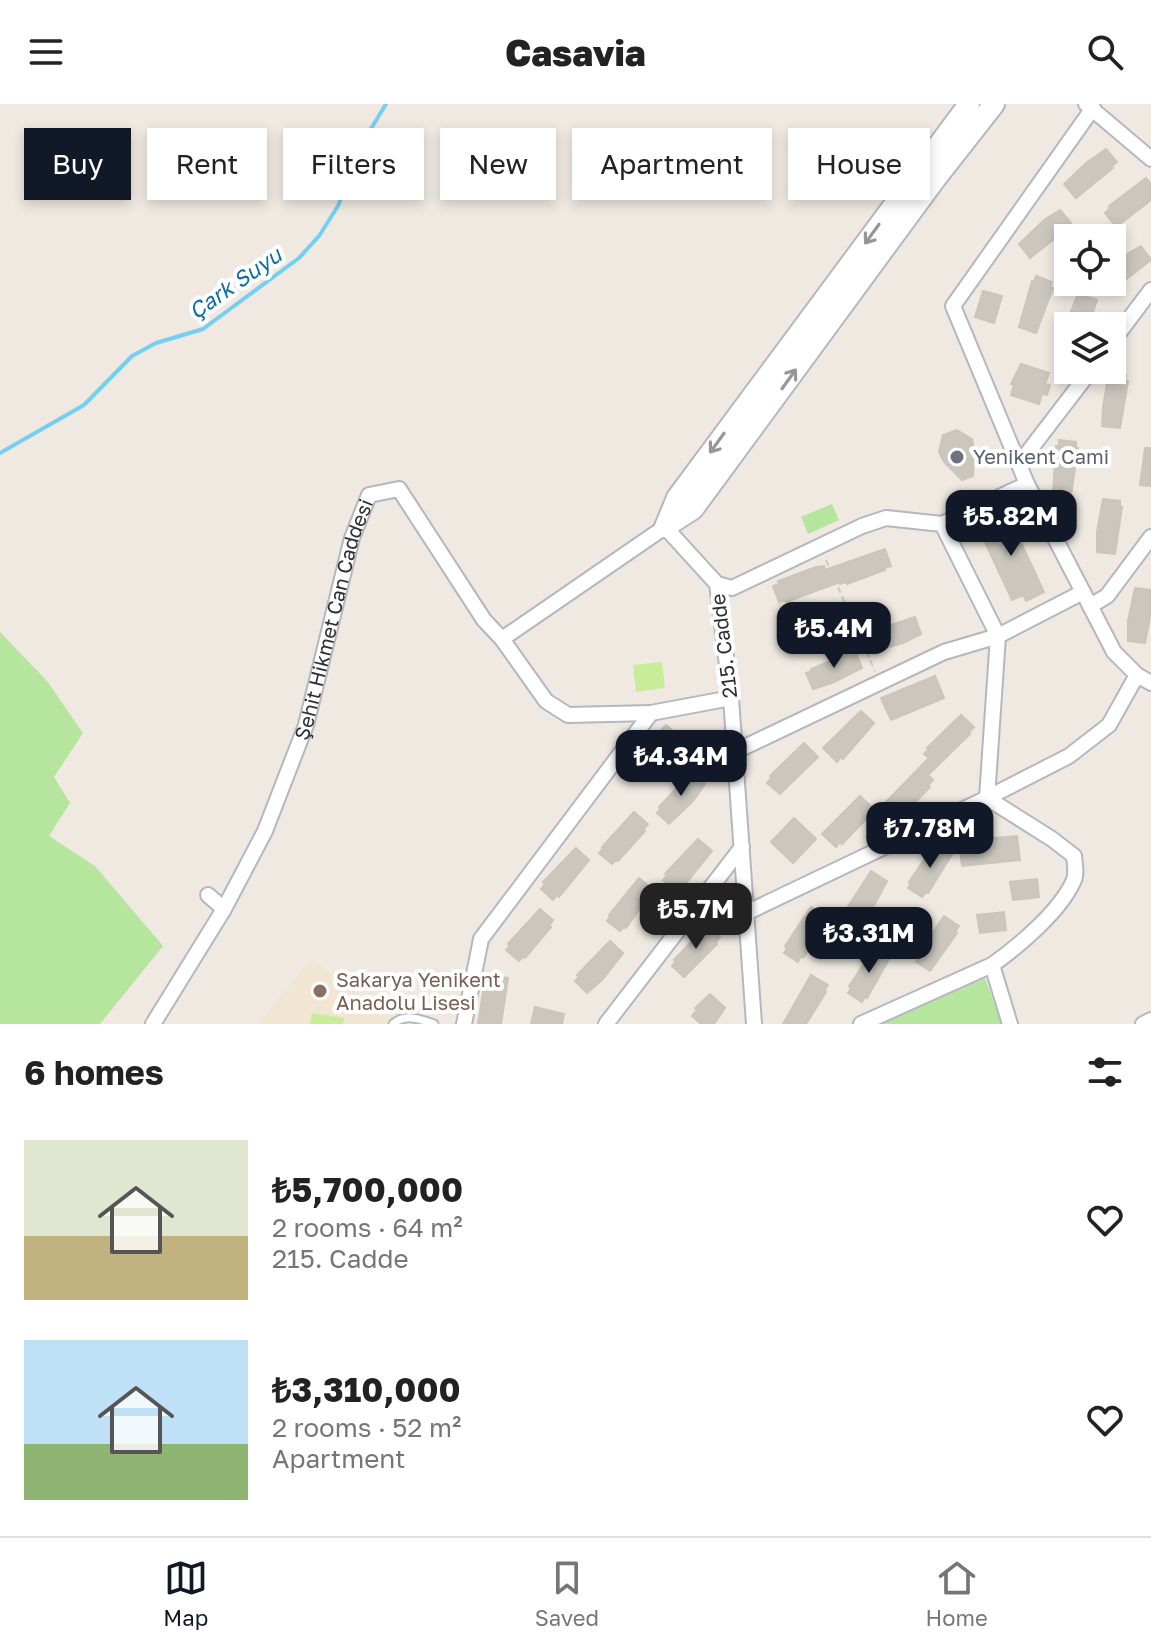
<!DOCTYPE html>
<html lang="en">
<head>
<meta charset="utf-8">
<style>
  body { margin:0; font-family:"Golos Text",sans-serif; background:#f6f6f6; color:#222; height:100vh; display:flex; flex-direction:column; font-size:30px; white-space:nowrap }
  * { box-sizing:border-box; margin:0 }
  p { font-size:26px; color:#767676 }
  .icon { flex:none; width:44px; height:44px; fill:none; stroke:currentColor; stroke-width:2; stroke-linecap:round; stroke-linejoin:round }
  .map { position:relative; height:920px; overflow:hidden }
  .panel { display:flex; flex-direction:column; background:#fff; flex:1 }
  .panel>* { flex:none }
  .banner { position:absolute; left:24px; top:24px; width:1104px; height:72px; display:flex; gap:16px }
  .controls { position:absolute; left:1054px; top:120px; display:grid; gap:16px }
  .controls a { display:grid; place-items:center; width:72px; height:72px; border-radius:0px; background:#fff; box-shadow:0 4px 12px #0003; font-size:40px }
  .price { position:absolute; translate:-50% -68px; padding:0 18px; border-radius:16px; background:#111827; color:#fff; font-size:26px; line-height:52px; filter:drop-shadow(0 2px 4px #0008) }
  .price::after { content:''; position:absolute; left:50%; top:48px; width:24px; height:18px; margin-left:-12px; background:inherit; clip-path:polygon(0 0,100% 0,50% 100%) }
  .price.active { background:#222; color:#fff }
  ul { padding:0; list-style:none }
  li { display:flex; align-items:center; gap:24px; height:200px; padding:0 24px }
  li span { display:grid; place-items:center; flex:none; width:224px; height:160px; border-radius:0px; color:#555 }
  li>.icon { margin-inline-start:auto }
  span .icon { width:96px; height:96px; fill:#fffc; stroke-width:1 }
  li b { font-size:34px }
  h2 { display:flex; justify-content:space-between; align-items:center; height:96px; padding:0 24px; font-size:34px }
  .tag { padding:0 28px; border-radius:0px; background:#fff; box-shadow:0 4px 12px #0003; font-size:28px; line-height:72px }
  .tag.active { background:#111827; color:#fff }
  header { display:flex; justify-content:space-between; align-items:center; height:104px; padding:0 24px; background:#fff; font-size:36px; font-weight:800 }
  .dock { display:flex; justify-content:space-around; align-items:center; height:112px; border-top:2px solid #e0e0e0; background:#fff; font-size:22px; color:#767676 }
  .dock a { display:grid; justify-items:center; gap:4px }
  .dock .active { color:#111827 }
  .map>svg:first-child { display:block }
  .education { fill:#f0e6d1 }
  .green { fill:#b6e59e }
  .pitch { fill:#c9ec9a }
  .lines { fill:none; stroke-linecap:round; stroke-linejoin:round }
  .stream { stroke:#75cff0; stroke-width:4 }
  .building { fill:#cbc7bf; stroke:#cbc5ba; stroke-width:2 }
  .lane-casing { stroke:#b4b7c1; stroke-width:11 }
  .street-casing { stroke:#b4b7c1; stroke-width:18 }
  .secondary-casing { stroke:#b4b7c1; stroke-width:24 }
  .path { stroke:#c9c9c9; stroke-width:2; stroke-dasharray:6 4; stroke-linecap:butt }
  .lane { stroke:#fff; stroke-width:7 }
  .street { stroke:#fff; stroke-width:14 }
  .secondary { stroke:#fff; stroke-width:20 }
  .oneway { stroke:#969696 }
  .worship-dot { fill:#6b7280; stroke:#fff; stroke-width:3 }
  .education-dot { fill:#8d6e63; stroke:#fff; stroke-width:3 }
  .labels { text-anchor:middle; stroke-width:8; stroke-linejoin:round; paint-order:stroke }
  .worship-label { font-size:20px; fill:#5b616d; stroke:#fff; text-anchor:start }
  .street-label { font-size:20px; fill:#2e2e2e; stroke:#fff }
  .education-label { font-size:20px; fill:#785e54; stroke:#fff; text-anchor:start }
  .water-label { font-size:22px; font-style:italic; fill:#0d6fa3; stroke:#fff }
</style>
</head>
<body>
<header><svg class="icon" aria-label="menu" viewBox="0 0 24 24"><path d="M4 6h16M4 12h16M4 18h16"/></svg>Casavia<svg class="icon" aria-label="search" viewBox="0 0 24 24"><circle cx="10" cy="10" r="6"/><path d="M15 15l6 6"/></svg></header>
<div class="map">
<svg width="1151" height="920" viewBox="0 0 1151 920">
  <rect width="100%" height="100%" fill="#efe9e1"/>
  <!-- education -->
  <polygon class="education" points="311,855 400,920 258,920"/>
  <!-- green -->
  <g class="green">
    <polygon points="832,400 839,416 808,430 801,413"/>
    <polygon points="0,528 47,577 83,629 54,673 70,699 49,732 95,762 163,842 100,920 0,920"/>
    <polygon points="985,874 1002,920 882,920"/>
  </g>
  <!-- pitch -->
  <g class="pitch">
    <polygon points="662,558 665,584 636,588 633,561"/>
    <polygon points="312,909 344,914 343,920 310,920"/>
  </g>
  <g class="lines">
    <!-- stream -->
    <polyline class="stream" points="0,349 84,301 132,252 156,239 203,225 299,154 319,132 338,102 363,38 386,0"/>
  </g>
  <!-- building -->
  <g class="building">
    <polygon points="1106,45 1117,58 1112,62 1113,64 1076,94 1064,80 1086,59"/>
    <polygon points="1146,74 1151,80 1151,96 1116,123 1105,109 1110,104 1109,102"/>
    <polygon points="1060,106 1071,119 1066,122 1068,124 1030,154 1019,140 1044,116"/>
    <polygon points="1141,142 1151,156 1112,186 1112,159"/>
    <polygon points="1036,172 1052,178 1050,183 1053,184 1036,229 1019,223 1032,177 1034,178"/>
    <polygon points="983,187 1002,192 994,219 975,213"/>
    <polygon points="1078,190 1097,196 1091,214 1088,214 1085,222 1065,222"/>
    <polygon points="1021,260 1049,269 1045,280 1050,281 1047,291 1042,290 1039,300 1011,291 1014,281 1011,280"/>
    <polygon points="1109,269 1126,271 1125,277 1128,277 1120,324 1102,322 1103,302"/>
    <polygon points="957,326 972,335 974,346 973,372 962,376 944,358 939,348 943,331"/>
    <polygon points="1059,336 1076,338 1076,344 1078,344 1071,391 1053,389 1056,342 1059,342"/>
    <polygon points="1145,344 1151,344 1151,382 1140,381"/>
    <polygon points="1103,395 1120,397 1120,403 1122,403 1115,450 1097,448 1097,428"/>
    <polygon points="1006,406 1044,488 1026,497 1023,491 1012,496 979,425 990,421 987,415"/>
    <polygon points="885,445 891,462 884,464 885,466 847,480 846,478 840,480 840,478 786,498 785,496 779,498 773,482 779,480 778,477 816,463 824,462 825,466"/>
    <polygon points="1135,484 1151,486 1151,508 1145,539 1128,537 1128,517"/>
    <polygon points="915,513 921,530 903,539 871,548 865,532 870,530 870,528"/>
    <polygon points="855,547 862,564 832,579 813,585 806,569 812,567 811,565"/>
    <polygon points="935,572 944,594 891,616 881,594"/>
    <polygon points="861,607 874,619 843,655 841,653 837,658 823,644"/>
    <polygon points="961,611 974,623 969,628 970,630 928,671 933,676 928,681 930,683 902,712 900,711 896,715 882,702 929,654 924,650 928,646 927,644"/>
    <polygon points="666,621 680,633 660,661 645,674 632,663 636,659 634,657"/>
    <polygon points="804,639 818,653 780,690 767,679 771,674 770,672"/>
    <polygon points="692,668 705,680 693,697 669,720 657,709 661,704 659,703"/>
    <polygon points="860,692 875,706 842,740 840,738 836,743 822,730"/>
    <polygon points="634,708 648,720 643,726 645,727 618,757 616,756 612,760 599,749 603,744 602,743"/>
    <polygon points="794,714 816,735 793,759 771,738"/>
    <polygon points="1017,732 1020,756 962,762 959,737"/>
    <polygon points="698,735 712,747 682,784 680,783 676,787 663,776 667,771 665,770"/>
    <polygon points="936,738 953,749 928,789 926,788 922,793 908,784 911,779 909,778"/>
    <polygon points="576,744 589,756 559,793 557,791 553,796 541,785 545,780 543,778"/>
    <polygon points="871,767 887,777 871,807 858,822 842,812"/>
    <polygon points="639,774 653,786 626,824 624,823 620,827 607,817 610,812 609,811"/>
    <polygon points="1037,775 1039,793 1013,796 1010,778"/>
    <polygon points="811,803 829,813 803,854 801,852 798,858 784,849 787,844 785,842"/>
    <polygon points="540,805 553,816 549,822 551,823 525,854 523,853 519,857 506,846 510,842 508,840"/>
    <polygon points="1004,808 1006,826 980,829 977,811"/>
    <polygon points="944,812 959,822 955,828 957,829 930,867 916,858 919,853 917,852"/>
    <polygon points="707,821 720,833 716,838 717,840 684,873 672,862 676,857 674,856"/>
    <polygon points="610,837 623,849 602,876 587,889 575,877 579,873 577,871"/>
    <polygon points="875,843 891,852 867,894 865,893 862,898 848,889 851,884 849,882"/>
    <polygon points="486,870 508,874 501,920 478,920"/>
    <polygon points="811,871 828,881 824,887 826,888 806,920 783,920"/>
    <polygon points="710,890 725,904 714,920 701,920 692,912 697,906 695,904"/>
    <polygon points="535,903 564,910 562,920 531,920"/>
  </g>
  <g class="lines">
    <!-- lane casing -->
    <g class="lane-casing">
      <path id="lane" d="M393 920C405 909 420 915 434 920"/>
    </g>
    <!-- street casing -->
    <g class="street-casing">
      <g id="street">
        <polyline points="1086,0 1151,55"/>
        <polyline points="1093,4 953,202 1027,380 1114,548 1137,571"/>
        <polyline points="1112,238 1151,186"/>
        <polyline points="1019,360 1091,266"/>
        <polyline points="942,420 1027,380"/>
        <polyline points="717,480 732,484 862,422 886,414 942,420 998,532 1083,488"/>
        <polyline points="1090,502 1107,492 1151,433"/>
        <polyline points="502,535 546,597 568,611 651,609"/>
        <polyline points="734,648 944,548 998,532 987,694 1069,652 1109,621 1137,571 1151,579"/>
        <polyline points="208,791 224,805"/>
        <path d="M746 809 987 694 1052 735 1074 752C1075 761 1077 771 1073 778 1060 807 1019 842 992 861"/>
        <path id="s1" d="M153 920 224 805 265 727 306 621 352 434 369 391 399 385 484 516 502 535 665 423 717 480 731 594 754 920"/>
        <polyline points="464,920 481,835 651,609 731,594"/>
        <polyline points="606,920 742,743"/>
        <polyline points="861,920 992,861 1010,920"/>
        <polyline points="1143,920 1151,916"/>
      </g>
    </g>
    <!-- secondary casing -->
    <g class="secondary-casing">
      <g id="secondary">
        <polyline points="665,423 693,405 936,74 994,0"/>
        <polyline points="665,423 677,394 969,0"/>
      </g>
    </g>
    <!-- path -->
    <polyline class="path" points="826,456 875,567"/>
    <!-- lane -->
    <use href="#lane" class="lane"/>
    <!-- street -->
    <use href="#street" class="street"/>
    <!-- secondary -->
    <use href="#secondary" class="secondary"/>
  </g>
  <!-- one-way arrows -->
  <defs><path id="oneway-shaft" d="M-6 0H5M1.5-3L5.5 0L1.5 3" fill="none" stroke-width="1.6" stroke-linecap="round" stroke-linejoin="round" transform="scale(2)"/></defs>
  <g class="oneway">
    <use href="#oneway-shaft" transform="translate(872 130) rotate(126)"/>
    <use href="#oneway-shaft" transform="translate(789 275) rotate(-54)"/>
    <use href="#oneway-shaft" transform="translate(717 339) rotate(126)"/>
  </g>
  <!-- markers -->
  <circle class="worship-dot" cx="957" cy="353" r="8"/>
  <circle class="education-dot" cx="320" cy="887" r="8"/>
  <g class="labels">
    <!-- worship labels -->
    <g class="worship-label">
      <text x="973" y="360">Yenikent Cami</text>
    </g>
    <!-- street labels -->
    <g class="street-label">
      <text dy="7" stroke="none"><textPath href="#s1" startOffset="446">Şehit Hikmet Can Caddesi</textPath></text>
      <text transform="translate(724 542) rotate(-97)" y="7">215. Cadde</text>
    </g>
    <!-- education labels -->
    <g class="education-label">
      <text x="336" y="883">Sakarya Yenikent<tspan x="336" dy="23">Anadolu Lisesi</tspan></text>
    </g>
    <!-- water labels -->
    <g class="water-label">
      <text transform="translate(235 179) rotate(-35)" y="8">Çark Suyu</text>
    </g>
  </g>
</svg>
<div class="controls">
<a><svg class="icon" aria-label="locate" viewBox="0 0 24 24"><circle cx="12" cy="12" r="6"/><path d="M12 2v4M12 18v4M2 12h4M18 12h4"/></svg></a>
<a><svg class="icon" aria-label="layers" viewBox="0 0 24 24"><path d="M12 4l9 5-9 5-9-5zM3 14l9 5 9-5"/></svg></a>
</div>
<b class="price" style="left:1011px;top:454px">₺5.82M</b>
<b class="price" style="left:834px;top:566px">₺5.4M</b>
<b class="price" style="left:681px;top:694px">₺4.34M</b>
<b class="price" style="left:930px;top:766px">₺7.78M</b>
<b class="price active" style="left:696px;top:847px">₺5.7M</b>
<b class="price" style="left:869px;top:871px">₺3.31M</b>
<div class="banner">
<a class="tag active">Buy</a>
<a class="tag">Rent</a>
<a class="tag">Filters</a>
<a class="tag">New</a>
<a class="tag">Apartment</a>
<a class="tag">House</a>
</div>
</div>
<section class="panel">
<h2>6 homes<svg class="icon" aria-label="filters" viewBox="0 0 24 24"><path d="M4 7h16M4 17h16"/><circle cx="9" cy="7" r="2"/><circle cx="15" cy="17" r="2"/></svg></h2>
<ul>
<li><span style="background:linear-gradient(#dfe7d0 60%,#c2b280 0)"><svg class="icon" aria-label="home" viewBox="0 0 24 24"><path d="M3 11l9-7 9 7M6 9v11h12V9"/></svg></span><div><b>₺5,700,000</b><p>2 rooms · 64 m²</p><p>215. Cadde</p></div><svg class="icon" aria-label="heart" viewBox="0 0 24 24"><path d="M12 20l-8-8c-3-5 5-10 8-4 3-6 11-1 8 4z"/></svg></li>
<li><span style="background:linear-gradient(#bfe0f5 65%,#8fb573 0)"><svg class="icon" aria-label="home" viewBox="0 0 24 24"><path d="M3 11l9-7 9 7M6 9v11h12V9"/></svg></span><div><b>₺3,310,000</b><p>2 rooms · 52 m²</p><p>Apartment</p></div><svg class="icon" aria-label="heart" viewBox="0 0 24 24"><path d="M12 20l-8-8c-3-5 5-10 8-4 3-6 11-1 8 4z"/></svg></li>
</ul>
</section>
<nav class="dock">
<a class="active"><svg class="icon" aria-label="map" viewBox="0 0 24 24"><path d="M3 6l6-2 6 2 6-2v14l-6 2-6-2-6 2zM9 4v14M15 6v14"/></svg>Map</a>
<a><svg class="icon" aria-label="saved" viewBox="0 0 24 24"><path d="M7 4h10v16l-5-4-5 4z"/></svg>Saved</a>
<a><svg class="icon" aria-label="home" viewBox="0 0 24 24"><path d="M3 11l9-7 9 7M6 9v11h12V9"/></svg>Home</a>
</nav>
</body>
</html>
